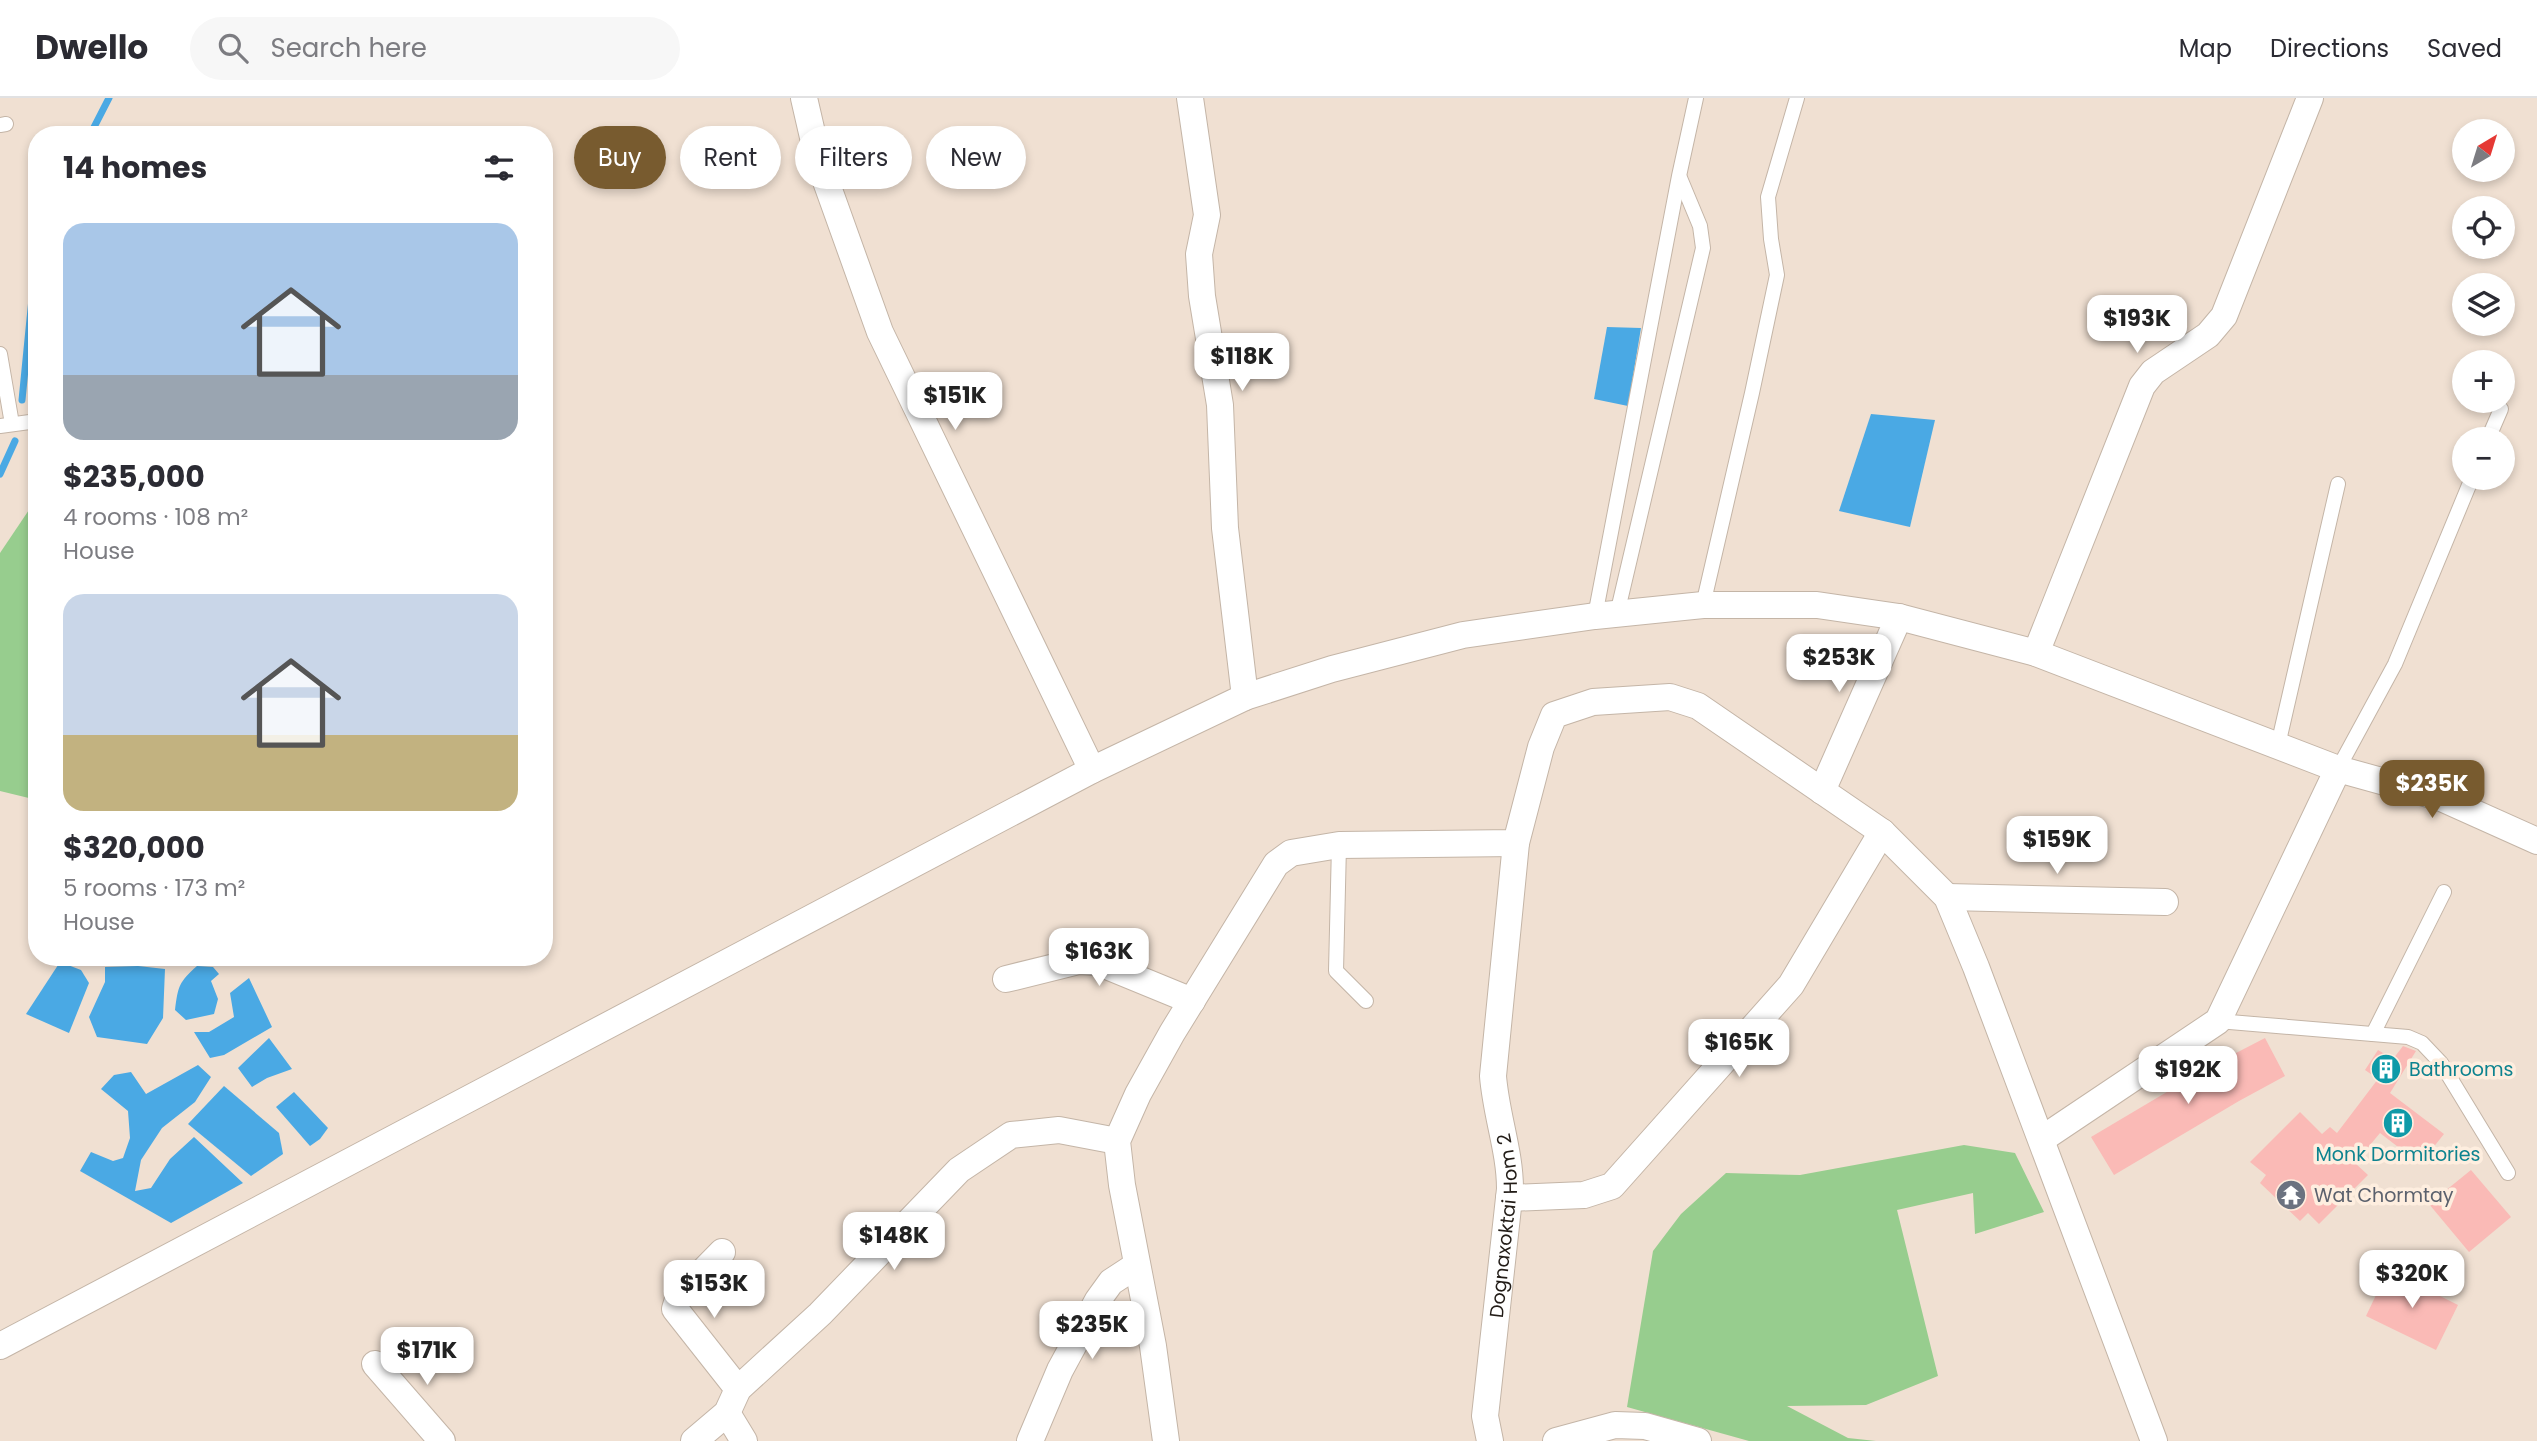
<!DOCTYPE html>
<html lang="en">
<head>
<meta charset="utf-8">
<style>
  body { margin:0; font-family:Poppins,sans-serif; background:#f7f7f7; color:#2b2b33; height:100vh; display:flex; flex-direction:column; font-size:26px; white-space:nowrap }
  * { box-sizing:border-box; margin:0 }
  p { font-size:23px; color:#7c7c81 }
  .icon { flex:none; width:38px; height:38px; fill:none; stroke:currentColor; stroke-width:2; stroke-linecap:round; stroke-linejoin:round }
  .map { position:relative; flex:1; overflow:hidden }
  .drawer { position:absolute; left:28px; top:28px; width:525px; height:840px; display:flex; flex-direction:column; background:#fff; border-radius:28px; box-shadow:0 4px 10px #0003 }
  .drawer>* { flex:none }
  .hud { position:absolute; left:574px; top:28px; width:665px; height:63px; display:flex; gap:14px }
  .needle { width:46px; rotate:38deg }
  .tools { position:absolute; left:2452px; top:21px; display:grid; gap:14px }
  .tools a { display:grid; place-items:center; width:63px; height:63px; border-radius:50%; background:#fff; box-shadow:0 4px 10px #0003; font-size:35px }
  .price { position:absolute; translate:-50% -60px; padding:0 16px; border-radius:14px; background:#fff; color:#222; font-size:23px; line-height:46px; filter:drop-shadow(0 2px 4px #0008) }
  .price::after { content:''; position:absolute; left:50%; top:42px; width:21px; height:16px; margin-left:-10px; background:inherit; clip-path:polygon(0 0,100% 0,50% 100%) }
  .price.selected { background:#785b2f; color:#fff }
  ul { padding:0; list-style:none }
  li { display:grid; align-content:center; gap:14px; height:371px; padding:0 35px }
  li span { display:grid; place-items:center; height:217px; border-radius:21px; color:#555 }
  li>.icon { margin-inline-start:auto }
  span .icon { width:126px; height:126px; fill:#fffc; stroke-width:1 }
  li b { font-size:30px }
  h2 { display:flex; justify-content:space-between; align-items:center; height:84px; padding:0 35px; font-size:30px }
  .chip { padding:0 24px; border-radius:32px; background:#fff; box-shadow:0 4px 10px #0003; font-size:24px; line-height:63px }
  .chip.selected { background:#785b2f; color:#fff }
  header { display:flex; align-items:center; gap:42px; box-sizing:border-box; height:98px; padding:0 35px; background:#fff; border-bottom:2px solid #e1e1e2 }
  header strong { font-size:33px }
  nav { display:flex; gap:38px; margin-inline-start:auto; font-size:24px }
  .search { width:490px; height:63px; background:#f7f7f7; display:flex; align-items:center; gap:18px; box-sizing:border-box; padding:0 24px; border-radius:38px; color:#7c7c81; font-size:26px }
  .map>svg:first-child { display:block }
  .green { fill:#97cd8e }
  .water { fill:#4aa9e4 }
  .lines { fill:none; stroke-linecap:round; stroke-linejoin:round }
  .stream { stroke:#4aa9e4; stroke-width:7 }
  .building { fill:#fabab6 }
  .service-casing { stroke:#c4b5a7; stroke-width:16 }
  .minor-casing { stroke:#c4b5a7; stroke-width:28 }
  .service { stroke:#fff; stroke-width:14 }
  .minor { stroke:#fff; stroke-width:26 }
  .labels { text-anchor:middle; stroke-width:7; stroke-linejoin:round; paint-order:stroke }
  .culture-label { font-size:19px; fill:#0d838f; stroke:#feeedf; text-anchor:start }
  .worship-label { font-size:19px; fill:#5b616d; stroke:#feeedf; text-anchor:start }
  .street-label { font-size:19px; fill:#221c17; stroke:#feeedf }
</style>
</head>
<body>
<header>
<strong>Dwello</strong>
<div class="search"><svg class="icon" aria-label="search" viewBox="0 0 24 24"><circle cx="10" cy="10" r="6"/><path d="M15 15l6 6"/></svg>Search here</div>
<nav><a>Map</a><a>Directions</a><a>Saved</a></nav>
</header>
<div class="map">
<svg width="2537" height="1343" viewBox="0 0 2537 1343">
  <rect width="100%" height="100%" fill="#f0e0d2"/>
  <!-- green -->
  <g class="green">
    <polygon points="37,400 37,702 0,693 0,455"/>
    <polygon points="1964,1047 2015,1055 2044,1114 1975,1136 1973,1095 1897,1112 1938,1278 1866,1307 1787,1308 1848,1340 1876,1343 1749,1343 1627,1309 1653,1153 1681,1116 1726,1075 1800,1077"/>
  </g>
  <!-- water -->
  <g class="water">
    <polygon points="1607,229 1641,230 1628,308 1594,301"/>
    <polygon points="1871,316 1935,322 1910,429 1839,413"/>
    <polygon points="60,864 81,872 89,885 69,935 26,916"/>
    <polygon points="138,868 165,871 163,920 147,946 97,939 89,919 105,884 105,869"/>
    <path d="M197 868 213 869 219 876 211 883 218 901 214 916 186 922 175 912C178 888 179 884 197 868Z"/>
    <polygon points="249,880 272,929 224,957 210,960 194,934 209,934 234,919 230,895"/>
    <polygon points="269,940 292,971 267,980 252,989 238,970"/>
    <polygon points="198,967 211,979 195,1004 162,1030 141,1062 135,1093 151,1090 170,1061 194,1039 243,1085 171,1125 80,1073 91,1054 113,1063 123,1060 130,1040 128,1013 101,991 114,977 131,974 146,996"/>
    <polygon points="224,988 279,1035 283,1056 251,1078 188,1026"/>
    <polygon points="294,994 328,1030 320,1041 310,1048 276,1009"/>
  </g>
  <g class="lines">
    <!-- stream -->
    <g class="stream">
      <polyline points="90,37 109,0"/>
      <polyline points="22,302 37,150"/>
      <polyline points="0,376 15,343"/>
    </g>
  </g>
  <!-- building -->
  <g class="building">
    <polygon points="2265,940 2285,978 2239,1003 2114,1077 2091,1039 2209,969"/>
    <polygon points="2403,948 2416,953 2390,995 2444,1036 2420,1066 2380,1035 2355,1065 2368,1077 2319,1126 2308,1115 2300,1123 2260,1085 2266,1077 2250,1064 2300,1014 2322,1036 2330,1029 2337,1035 2378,981 2365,972 2378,952 2393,961"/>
    <polygon points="2471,1072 2511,1119 2469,1154 2429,1106"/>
    <polygon points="2388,1172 2458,1207 2436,1252 2366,1218"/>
  </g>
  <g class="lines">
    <!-- service casing -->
    <g class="service-casing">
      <g id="service">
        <polyline points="0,27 6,26"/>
        <polyline points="0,256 12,326"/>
        <polyline points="0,328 37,323"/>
        <polyline points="2488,341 2501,311"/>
        <polyline points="1703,507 1752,295 1777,177 1771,141 1768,99 1797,0"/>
        <polyline points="1617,516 1703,150 1700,128 1680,80"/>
        <polyline points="1595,518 1679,78 1696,0"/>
        <polyline points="2278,647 2338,386"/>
        <polyline points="2338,671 2395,566 2472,380"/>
        <polyline points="1339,747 1336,873 1366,903"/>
        <polyline points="2218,923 2408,939 2422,945 2441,965 2508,1075"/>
        <polyline points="2373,936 2444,794"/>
      </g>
    </g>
    <!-- minor casing -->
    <g class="minor-casing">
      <g id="minor">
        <polyline points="804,0 818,61 880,234 1092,672"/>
        <polyline points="1190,0 1207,117 1199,156 1202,198 1220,307 1225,430 1245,599"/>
        <polyline points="2036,555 2142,288 2153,274 2208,237 2224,218 2310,0"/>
        <polyline points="1822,693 1899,519"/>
        <polyline points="1947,799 2165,804"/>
        <polyline points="1006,881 1079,863 1097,864 1192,903"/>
        <polyline points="2042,1041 2218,923 2338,671"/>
        <polyline points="1509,1100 1584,1097 1612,1088 1791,887 1882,734"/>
        <polyline points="722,1154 679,1198 675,1211 738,1291"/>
        <polyline points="0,1248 1092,672 1245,599 1332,571 1463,537 1595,518 1703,507 1817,507 1899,519 2036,555 2338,671 2439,699 2537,743"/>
        <polyline points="375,1266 442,1343"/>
        <polyline points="727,1315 744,1343"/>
        <polyline points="694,1343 727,1315 738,1291 820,1216 959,1072 1011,1037 1059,1032 1117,1043"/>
        <polyline points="1030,1343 1060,1272 1098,1202 1111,1184 1137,1167"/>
        <polyline points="1166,1343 1153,1248 1122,1087 1117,1043 1138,996 1172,935 1276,766 1291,755 1339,747 1516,745 1541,649 1554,617 1593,604 1670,599 1698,608 1882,734 1947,799 1976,869 2154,1343"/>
        <path id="s1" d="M1490 1343 1485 1318 1510 1091C1510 1053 1496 1017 1493 978L1516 745"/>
        <polyline points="1556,1343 1615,1327 1645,1328 1698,1343"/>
      </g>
    </g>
    <!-- service -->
    <use href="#service" class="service"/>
    <!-- minor -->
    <use href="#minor" class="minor"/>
  </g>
  <!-- icons -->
  <defs>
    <g id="building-disc" transform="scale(1.575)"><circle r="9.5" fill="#0f9aa8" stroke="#feeedf"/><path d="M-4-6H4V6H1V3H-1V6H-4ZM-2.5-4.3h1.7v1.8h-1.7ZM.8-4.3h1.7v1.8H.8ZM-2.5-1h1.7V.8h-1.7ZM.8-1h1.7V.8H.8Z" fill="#fff"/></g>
    <g id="temple-disc" transform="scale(1.575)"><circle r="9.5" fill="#6b7280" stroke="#feeedf"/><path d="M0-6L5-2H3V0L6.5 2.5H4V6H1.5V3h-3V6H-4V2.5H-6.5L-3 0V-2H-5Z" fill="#fff"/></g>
  </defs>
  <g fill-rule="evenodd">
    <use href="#building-disc" x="2386" y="971"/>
    <use href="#building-disc" x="2398" y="1025"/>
    <use href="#temple-disc" x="2291" y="1097"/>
  </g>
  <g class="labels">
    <!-- culture labels -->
    <g class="culture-label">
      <text x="2409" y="978">Bathrooms</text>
      <text x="2398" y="1063" text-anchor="middle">Monk Dormitories</text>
    </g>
    <!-- worship labels -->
    <g class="worship-label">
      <text x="2314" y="1104">Wat Chormtay</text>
    </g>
    <!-- street labels -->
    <g class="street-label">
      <text dy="7" stroke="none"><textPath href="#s1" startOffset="217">Dognaxoktai Hom 2</textPath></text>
    </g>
  </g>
</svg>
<div class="tools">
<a><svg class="needle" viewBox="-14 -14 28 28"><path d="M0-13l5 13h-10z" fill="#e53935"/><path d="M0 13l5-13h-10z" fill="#7c7c81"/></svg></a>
<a><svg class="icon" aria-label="locate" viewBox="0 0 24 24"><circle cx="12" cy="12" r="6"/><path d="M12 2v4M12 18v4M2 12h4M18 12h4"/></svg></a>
<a><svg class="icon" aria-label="layers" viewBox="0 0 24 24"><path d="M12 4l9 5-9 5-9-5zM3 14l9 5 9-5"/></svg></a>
<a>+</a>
<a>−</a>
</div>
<b class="price" style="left:2137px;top:257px">$193K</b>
<b class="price" style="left:1242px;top:295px">$118K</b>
<b class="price" style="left:955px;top:334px">$151K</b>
<b class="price" style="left:1839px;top:596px">$253K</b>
<b class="price selected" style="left:2432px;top:722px">$235K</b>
<b class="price" style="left:2057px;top:778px">$159K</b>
<b class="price" style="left:1099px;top:890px">$163K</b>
<b class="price" style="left:1739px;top:981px">$165K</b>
<b class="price" style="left:2188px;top:1008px">$192K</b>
<b class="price" style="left:894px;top:1174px">$148K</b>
<b class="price" style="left:2412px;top:1212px">$320K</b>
<b class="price" style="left:714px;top:1222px">$153K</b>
<b class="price" style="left:1092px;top:1263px">$235K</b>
<b class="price" style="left:427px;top:1289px">$171K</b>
<div class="hud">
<a class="chip selected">Buy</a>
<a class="chip">Rent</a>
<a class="chip">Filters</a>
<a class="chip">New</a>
</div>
<section class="drawer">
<h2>14 homes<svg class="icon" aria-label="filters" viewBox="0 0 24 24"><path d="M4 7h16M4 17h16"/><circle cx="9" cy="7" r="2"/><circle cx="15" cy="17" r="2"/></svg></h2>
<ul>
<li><span style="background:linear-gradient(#a9c7e8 70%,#9aa5b1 0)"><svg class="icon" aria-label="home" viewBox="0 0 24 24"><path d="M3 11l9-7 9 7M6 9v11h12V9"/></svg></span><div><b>$235,000</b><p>4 rooms · 108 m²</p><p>House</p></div></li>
<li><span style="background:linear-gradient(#c9d6e8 65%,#c2b280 0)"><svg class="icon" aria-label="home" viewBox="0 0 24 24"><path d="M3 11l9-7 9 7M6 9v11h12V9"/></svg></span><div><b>$320,000</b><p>5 rooms · 173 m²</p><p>House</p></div></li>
</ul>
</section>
</div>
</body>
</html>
